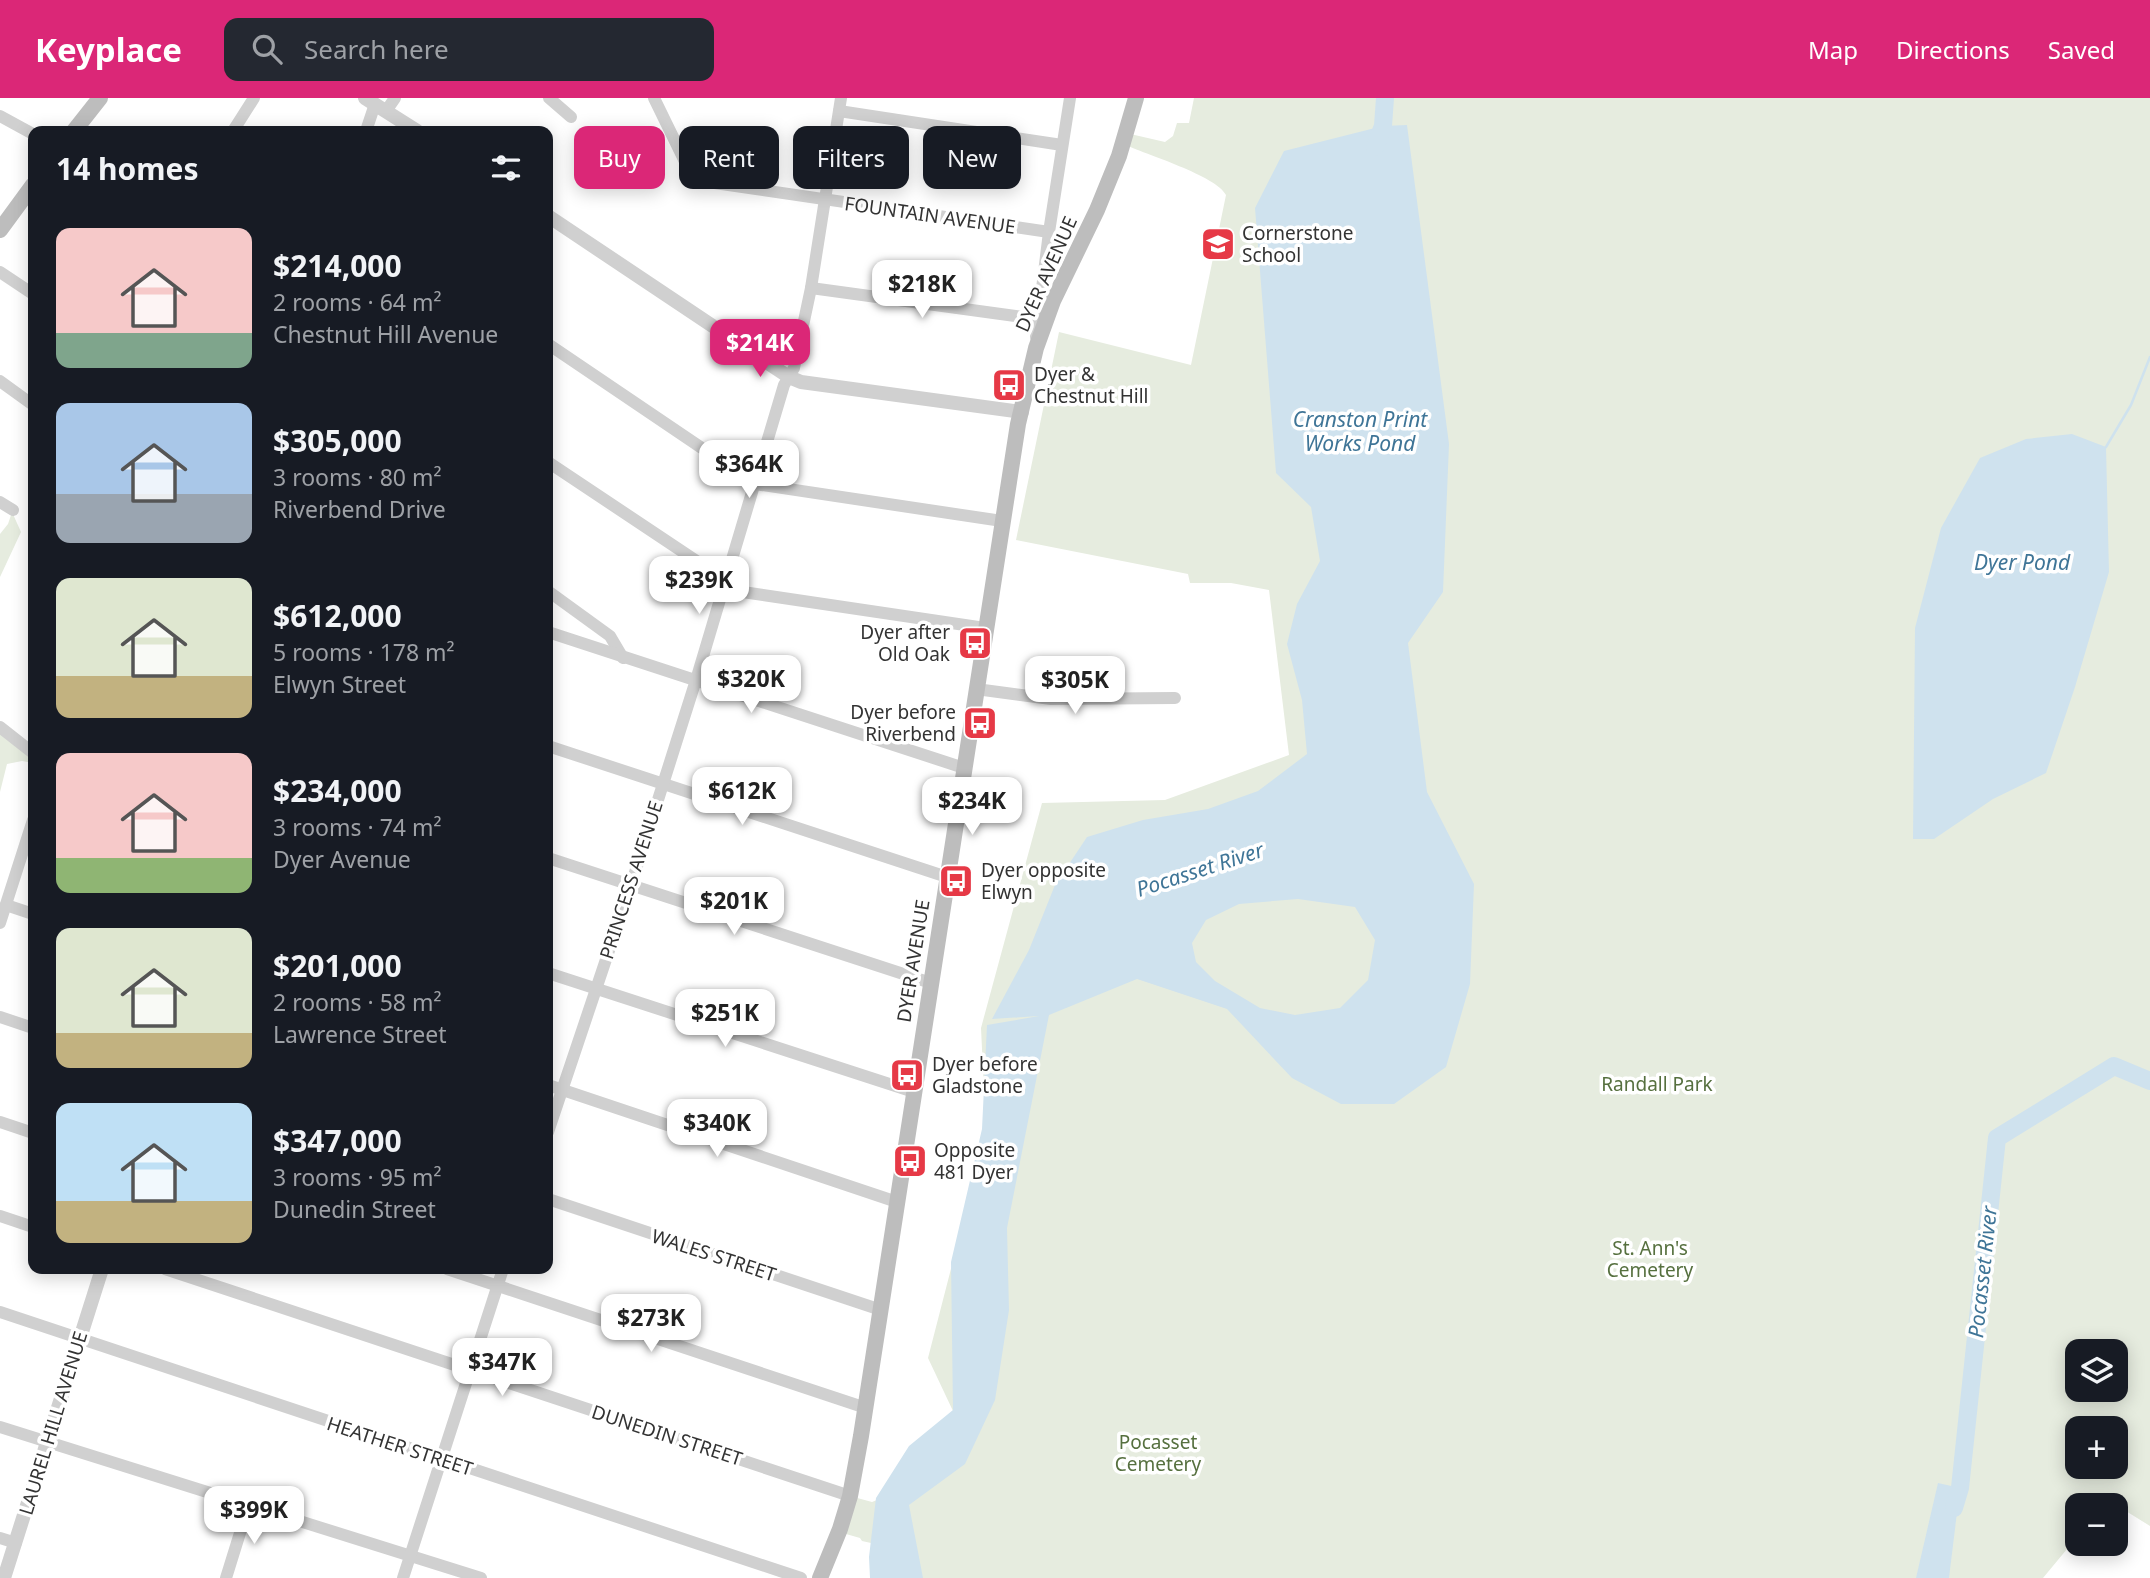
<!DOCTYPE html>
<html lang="en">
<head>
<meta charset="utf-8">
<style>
  body { margin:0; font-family:"Noto Sans",sans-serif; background:#242831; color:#f1f3f6; height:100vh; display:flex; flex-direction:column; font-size:26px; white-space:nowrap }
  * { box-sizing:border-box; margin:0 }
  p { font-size:23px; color:#9ea1a6 }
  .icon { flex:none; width:38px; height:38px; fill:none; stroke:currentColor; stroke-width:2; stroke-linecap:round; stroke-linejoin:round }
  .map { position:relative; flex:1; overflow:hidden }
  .drawer { position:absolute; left:28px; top:28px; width:525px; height:1148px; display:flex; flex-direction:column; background:#171b24; border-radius:14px; box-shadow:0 4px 18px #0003 }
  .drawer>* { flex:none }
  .top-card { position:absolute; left:574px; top:28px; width:665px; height:63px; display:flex; gap:14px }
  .buttons { position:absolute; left:2065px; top:1241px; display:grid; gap:14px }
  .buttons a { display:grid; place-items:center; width:63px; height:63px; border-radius:14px; background:#171b24; box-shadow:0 4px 18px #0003; font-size:35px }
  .price { position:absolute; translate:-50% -60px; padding:0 16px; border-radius:14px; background:#fff; color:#222; font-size:23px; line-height:46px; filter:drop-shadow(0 2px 4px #0008) }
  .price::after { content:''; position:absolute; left:50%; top:42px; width:21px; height:16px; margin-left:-10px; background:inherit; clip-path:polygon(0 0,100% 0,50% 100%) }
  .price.on { background:#db2777; color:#fff }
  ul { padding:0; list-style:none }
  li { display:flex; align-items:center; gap:21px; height:175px; padding:0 28px }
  li span { display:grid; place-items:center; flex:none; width:196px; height:140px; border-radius:14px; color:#555 }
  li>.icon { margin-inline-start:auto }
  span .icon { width:84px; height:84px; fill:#fffc; stroke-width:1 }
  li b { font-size:30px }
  h2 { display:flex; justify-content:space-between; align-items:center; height:84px; padding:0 28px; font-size:30px }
  .pill { padding:0 24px; border-radius:14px; background:#171b24; box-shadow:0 4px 18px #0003; font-size:24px; line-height:63px }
  .pill.on { background:#db2777; color:#fff }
  header { display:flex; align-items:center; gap:42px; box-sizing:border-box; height:98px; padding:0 35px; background:#db2777; color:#fff }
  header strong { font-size:33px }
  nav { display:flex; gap:38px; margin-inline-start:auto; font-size:24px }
  .search { width:490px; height:63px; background:#242831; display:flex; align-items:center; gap:18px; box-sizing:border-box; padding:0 24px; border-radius:14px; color:#9ea1a6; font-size:26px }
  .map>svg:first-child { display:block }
  .green { fill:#e6ecdf; fill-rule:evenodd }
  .water { fill:#cfe2ee; fill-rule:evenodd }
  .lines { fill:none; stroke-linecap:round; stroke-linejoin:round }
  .stream { stroke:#cfe2ee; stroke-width:2.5 }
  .river { stroke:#cfe2ee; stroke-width:18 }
  .minor { stroke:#d0d0d0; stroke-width:12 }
  .tertiary { stroke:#d0d0d0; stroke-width:14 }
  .secondary { stroke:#bdbdbd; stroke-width:16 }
  .labels { text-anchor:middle; stroke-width:7; stroke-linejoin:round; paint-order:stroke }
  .street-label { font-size:19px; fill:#333; stroke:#fff }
  .poi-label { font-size:19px; fill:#333; stroke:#fff; text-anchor:start }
  .park-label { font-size:19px; fill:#56703f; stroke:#fff }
  .water-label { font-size:21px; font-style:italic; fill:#3f7597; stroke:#fff }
</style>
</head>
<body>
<header>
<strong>Keyplace</strong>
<div class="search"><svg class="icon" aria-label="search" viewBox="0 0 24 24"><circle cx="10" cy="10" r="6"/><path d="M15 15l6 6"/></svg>Search here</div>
<nav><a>Map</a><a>Directions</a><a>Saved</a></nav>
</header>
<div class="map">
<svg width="2150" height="1480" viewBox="0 0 2150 1480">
  <rect width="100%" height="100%" fill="#fff"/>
  <!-- green -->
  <g class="green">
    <path d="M1194 0H2150V1428L2113 1405 2111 1407H2077V1439L2043 1480H870L871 1445 862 1443 860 1440 839 1434 850 1398 872 1404 877 1402 924 1344 953 1313 928 1260 986 1035 981 930 1042 705 1165 702 1289 657 1269 492 1231 485H1190L1188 476 1016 442 1059 234 1191 267 1226 97C1217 78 1145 56 1123 46L1126 35 1165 44 1173 38 1177 25H1189ZM2077 1253H2116V1292H2077ZM2077 1330H2116V1368H2077Z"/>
    <polygon points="12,414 21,434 0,479 0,436 8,426"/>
    <polygon points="0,630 33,656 33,665 22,663 7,666 0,694"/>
  </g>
  <!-- water -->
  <g class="water">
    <path d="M1407 27 1449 346 1443 494 1408 545 1427 694 1474 786 1470 886 1446 969 1394 1006H1341L1292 980 1227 911 1137 881 1049 917 1007 1130 1009 1212 995 1302 965 1366 909 1407 923 1480H870L869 1459 876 1400 909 1348 953 1312 951 1164 982 1031 987 927 1039 918 992 921 1029 852 1055 787 1087 739 1143 722 1208 711 1258 693 1307 656 1302 602 1287 546 1297 506 1320 463 1311 409 1276 375 1255 110 1284 53 1383 28ZM1298 801 1355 809 1375 842 1368 882 1340 910 1295 917 1260 910 1215 883 1196 864 1192 845 1206 822 1239 806Z"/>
    <polygon points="2072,336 2106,349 2109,474 2075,589 2046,675 1993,701 1934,741 1913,741 1915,530 1941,430 1980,360 2026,341"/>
    <polygon points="1938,1385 1960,1390 1949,1480 1916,1480"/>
  </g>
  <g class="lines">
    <!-- stream -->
    <polyline class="stream" points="2106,349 2131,307 2150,259"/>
    <!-- river -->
    <g class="river">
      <polyline points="1375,49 1383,28 1385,0"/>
      <polyline points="1954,1410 1960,1390 1997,1040 2114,968 2150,983"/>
    </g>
    <!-- minor -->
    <g class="minor">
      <polyline points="549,0 571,19"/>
      <polyline points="654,0 694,82 1049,134"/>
      <polyline points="386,13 395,0"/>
      <polyline points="839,13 1062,47"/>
      <polyline points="0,18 33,36"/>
      <polyline points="233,33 254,0"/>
      <polyline points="366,33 375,6"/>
      <polyline points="0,174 33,196"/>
      <polyline points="811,190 1037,221"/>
      <polyline points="1036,239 1049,134 1070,0"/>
      <polyline points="548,246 755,386 1002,423"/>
      <polyline points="0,283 33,307"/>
      <polyline points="548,364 719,478 725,488 736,493 985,530"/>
      <polyline points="0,404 13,412"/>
      <polyline points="548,493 610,538 623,560"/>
      <polyline points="548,534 964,670"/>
      <polyline points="976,591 1051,601 1175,600"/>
      <polyline points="0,629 33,655"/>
      <polyline points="548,648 947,779"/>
      <polyline points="548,760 931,885"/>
      <polyline points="6,807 33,816"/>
      <polyline points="0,825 33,722"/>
      <polyline points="548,875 914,994"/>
      <polyline points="0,919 33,930"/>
      <polyline points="548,987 897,1104"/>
      <polyline points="0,1024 33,1035"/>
      <polyline points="548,1034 631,787 696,582 784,287 794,270 811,190 841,0"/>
      <polyline points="548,1101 881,1212"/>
      <polyline points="0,1118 33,1129"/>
      <polyline points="165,1171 850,1398"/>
      <polyline points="447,1171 866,1310"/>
      <polyline points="0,1214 801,1480"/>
      <polyline points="0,1329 481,1480"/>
      <polyline points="0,1440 16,1445"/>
      <polyline points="226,1480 249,1406"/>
      <polyline points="403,1480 503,1171"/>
    </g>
    <!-- tertiary -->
    <g class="tertiary">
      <polyline points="365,0 417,33"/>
      <polyline points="548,118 789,279 801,284 1022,314"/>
      <polyline points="4,1480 102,1171"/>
    </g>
    <!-- secondary -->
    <g class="secondary">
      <polyline points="74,33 100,0"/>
      <polyline points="0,132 33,87"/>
      <polyline points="820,1480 840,1431 850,1398 861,1338 1018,326 1036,250 1053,203 1097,112 1119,58 1136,0"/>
    </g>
  </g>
  <!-- icons -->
  <defs>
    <g id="school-square" transform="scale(1.75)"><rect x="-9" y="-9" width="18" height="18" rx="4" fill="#e63946" stroke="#fff"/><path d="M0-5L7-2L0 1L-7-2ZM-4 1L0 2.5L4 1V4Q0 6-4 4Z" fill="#fff"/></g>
    <g id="bus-square" transform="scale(1.75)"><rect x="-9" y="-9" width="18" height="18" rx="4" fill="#e63946" stroke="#fff"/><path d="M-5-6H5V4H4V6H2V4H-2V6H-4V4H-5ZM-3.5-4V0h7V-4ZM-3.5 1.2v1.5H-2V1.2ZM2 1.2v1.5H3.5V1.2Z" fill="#fff"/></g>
  </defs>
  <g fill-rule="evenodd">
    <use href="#school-square" x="1218" y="146"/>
    <use href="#bus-square" x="1009" y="287"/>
    <use href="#bus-square" x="975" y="545"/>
    <use href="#bus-square" x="980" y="625"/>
    <use href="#bus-square" x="956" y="783"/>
    <use href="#bus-square" x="907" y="977"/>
    <use href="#bus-square" x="910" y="1063"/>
  </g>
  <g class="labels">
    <!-- street labels -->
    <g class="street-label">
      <text transform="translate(930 117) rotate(8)" y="7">FOUNTAIN AVENUE</text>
      <text transform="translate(1046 176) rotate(-66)" y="7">DYER AVENUE</text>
      <text transform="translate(631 782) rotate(-72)" y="7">PRINCESS AVENUE</text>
      <text transform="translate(913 863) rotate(-81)" y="7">DYER AVENUE</text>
      <text transform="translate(714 1157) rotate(18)" y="7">WALES STREET</text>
      <text transform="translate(53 1325) rotate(-73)" y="7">LAUREL HILL AVENUE</text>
      <text transform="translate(667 1337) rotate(18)" y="7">DUNEDIN STREET</text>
      <text transform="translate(400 1348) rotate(18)" y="7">HEATHER STREET</text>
    </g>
    <!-- poi labels -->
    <g class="poi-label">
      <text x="1242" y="142">Cornerstone<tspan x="1242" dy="22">School</tspan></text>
      <text x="1034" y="283">Dyer &amp;<tspan x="1034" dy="22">Chestnut Hill</tspan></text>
      <text x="950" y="541" text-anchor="end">Dyer after<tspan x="950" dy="22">Old Oak</tspan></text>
      <text x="956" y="621" text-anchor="end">Dyer before<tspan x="956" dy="22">Riverbend</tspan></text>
      <text x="981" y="779">Dyer opposite<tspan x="981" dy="22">Elwyn</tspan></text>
      <text x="932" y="973">Dyer before<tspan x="932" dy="22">Gladstone</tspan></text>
      <text x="934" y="1059">Opposite<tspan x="934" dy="22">481 Dyer</tspan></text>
    </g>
    <!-- park labels -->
    <g class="park-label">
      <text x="1657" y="993">Randall Park</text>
      <text x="1650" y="1157">St. Ann's<tspan x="1650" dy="22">Cemetery</tspan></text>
      <text x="1158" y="1351">Pocasset<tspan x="1158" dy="22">Cemetery</tspan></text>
    </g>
    <!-- water labels -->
    <g class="water-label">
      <text x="1360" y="329">Cranston Print<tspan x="1360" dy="24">Works Pond</tspan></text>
      <text x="2022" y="472">Dyer Pond</text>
      <text transform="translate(1200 772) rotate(-18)" y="7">Pocasset River</text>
      <text transform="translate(1983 1174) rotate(-84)" y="7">Pocasset River</text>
    </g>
  </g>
</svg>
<div class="buttons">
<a><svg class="icon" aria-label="layers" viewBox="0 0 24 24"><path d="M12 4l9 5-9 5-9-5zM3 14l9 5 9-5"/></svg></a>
<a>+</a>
<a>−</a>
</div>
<b class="price" style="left:922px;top:222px">$218K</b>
<b class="price on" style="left:760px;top:281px">$214K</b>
<b class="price" style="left:749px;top:402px">$364K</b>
<b class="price" style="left:699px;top:518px">$239K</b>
<b class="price" style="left:751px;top:617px">$320K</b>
<b class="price" style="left:1075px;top:618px">$305K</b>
<b class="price" style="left:742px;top:729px">$612K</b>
<b class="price" style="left:972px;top:739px">$234K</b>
<b class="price" style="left:734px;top:839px">$201K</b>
<b class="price" style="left:725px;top:951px">$251K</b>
<b class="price" style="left:717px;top:1061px">$340K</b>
<b class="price" style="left:651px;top:1256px">$273K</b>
<b class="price" style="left:502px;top:1300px">$347K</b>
<b class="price" style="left:254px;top:1448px">$399K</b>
<div class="top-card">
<a class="pill on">Buy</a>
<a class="pill">Rent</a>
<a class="pill">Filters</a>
<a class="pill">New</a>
</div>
<section class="drawer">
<h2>14 homes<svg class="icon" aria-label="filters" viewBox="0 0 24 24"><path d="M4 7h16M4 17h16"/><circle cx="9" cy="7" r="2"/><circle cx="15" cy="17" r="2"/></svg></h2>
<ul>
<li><span style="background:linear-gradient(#f6c9c9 75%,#7fa58c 0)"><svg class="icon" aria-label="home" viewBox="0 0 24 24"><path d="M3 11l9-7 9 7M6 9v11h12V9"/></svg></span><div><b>$214,000</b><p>2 rooms · 64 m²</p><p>Chestnut Hill Avenue</p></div></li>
<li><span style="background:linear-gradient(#a9c7e8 65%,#9aa5b1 0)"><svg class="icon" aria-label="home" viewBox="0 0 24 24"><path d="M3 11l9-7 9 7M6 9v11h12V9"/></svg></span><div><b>$305,000</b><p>3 rooms · 80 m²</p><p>Riverbend Drive</p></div></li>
<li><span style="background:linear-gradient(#dfe7d0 70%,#c2b280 0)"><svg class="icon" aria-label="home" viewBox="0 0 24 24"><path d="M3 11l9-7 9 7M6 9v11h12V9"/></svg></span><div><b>$612,000</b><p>5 rooms · 178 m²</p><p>Elwyn Street</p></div></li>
<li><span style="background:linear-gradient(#f6c9c9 75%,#8fb573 0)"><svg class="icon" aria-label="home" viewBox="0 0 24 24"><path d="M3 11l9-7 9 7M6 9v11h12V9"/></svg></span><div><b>$234,000</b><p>3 rooms · 74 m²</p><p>Dyer Avenue</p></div></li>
<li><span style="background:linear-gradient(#dfe7d0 75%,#c2b280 0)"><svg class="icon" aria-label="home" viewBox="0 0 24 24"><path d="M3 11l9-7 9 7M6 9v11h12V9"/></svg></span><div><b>$201,000</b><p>2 rooms · 58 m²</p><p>Lawrence Street</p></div></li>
<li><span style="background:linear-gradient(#bfe0f5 70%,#c2b280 0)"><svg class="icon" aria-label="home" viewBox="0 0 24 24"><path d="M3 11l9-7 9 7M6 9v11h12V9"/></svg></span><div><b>$347,000</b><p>3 rooms · 95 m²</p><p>Dunedin Street</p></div></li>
</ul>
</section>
</div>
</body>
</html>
